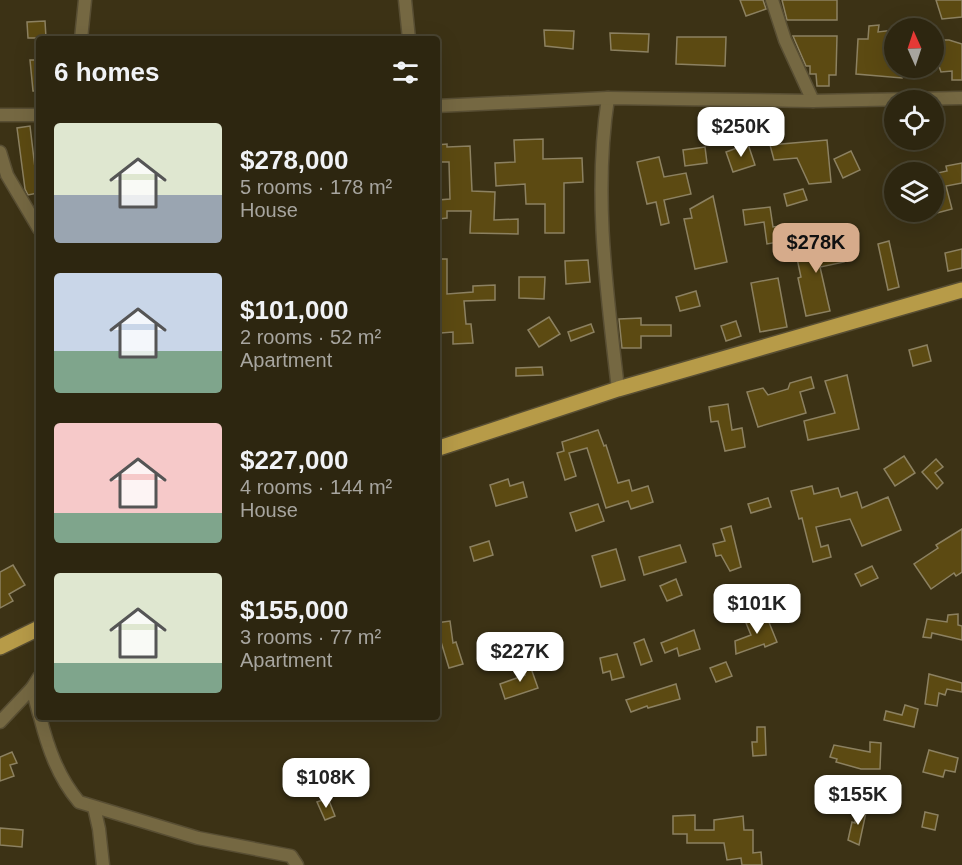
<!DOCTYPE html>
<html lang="en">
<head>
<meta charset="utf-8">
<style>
  body { margin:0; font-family:Arial,sans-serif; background:#39321e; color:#f1f3f6; height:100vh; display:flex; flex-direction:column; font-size:22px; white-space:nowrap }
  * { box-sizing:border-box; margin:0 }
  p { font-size:20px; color:#a7a59f }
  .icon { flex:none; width:33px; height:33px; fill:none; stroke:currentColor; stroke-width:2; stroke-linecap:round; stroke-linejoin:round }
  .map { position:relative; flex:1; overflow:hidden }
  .panel { position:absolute; left:36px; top:36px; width:404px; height:684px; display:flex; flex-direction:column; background:#2d2610; border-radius:6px; box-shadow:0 6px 24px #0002,0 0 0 2px #484330 }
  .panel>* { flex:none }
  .needle { width:39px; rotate:357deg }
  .buttons { position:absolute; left:884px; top:18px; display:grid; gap:12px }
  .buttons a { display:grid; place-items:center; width:60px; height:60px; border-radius:50%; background:#2d2610; box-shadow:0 6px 24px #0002,0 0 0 2px #484330; font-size:30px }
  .price { position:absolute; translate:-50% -51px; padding:0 14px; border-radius:12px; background:#fff; color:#222; font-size:20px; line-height:39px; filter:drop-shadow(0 2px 3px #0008) }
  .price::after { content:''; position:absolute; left:50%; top:36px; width:18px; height:14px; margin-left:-9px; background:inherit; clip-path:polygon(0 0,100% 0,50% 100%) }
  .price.current { background:#d6ab8b; color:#111 }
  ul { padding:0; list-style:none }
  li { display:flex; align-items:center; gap:18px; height:150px; padding:0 18px }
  li span { display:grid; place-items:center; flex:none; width:168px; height:120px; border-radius:6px; color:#555 }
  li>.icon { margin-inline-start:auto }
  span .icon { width:72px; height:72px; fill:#fffc; stroke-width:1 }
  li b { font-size:26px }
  h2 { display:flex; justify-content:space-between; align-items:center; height:72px; padding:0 18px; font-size:26px }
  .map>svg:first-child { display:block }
  .building { fill:#5c4a12; stroke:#8c8161; stroke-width:1.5 }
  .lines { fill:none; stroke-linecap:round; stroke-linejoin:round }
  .minor-casing { stroke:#584e33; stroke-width:15 }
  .major-casing { stroke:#584e33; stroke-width:18 }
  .minor { stroke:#756842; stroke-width:12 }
  .major { stroke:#b79b48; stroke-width:15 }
</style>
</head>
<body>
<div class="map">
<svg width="962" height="865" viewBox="0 0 962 865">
  <rect width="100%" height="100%" fill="#3c3215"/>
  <!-- building -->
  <g class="building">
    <polygon points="740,0 763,0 766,9 746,16"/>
    <polygon points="782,0 837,0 837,20 787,20"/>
    <polygon points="936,0 962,0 962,17 942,19"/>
    <polygon points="45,21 46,38 28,38 27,22"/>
    <polygon points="879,25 878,32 894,30 894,68 902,68 902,78 856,74 858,39 868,39 869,26"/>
    <polygon points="544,30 574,31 573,49 545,46"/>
    <polygon points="610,33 649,34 648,52 611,50"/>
    <polygon points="793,36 837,36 836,75 829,75 829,86 817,86 816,74 810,74 810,66 806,66"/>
    <polygon points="677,37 726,37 725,66 676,64"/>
    <polygon points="933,40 949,40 962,44 962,80 952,80 952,71 941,72 933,49"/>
    <polygon points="30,60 39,60 39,91 33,91"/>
    <polygon points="30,126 38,193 28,195 25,189 17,128"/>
    <polygon points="543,139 543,159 582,158 583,182 564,183 564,233 545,233 545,204 526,204 525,184 496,186 495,163 515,162 514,140"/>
    <polygon points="827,140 831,182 809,184 797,158 774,160 770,145"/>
    <polygon points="447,144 447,147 470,146 472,191 495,192 494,220 518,219 518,234 470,233 471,211 447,211 447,218 439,219 438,200 450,199 449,162 436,162 436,145"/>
    <polygon points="748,144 755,165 733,172 726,152"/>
    <polygon points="705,147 707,163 685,166 683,150"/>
    <polygon points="851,151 860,170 843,178 834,159"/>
    <polygon points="659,157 664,177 686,173 691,194 664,200 669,223 661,225 656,202 647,204 637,162"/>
    <polygon points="962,163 962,183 946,186 952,209 933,214 933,174 947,171 946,166"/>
    <polygon points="803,189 807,200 787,206 784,194"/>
    <polygon points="713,196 727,262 695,269 684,219 692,218 690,209"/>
    <polygon points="770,207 773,227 788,225 790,240 767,244 764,222 745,225 743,210"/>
    <polygon points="839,240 844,262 820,267 830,311 806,316 798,278 801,277 795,249"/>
    <polygon points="889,241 899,287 888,290 878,244"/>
    <polygon points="962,249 962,268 948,271 945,253"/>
    <polygon points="436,259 447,259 447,294 473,292 473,286 495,285 495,300 464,301 466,324 471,324 473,343 453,344 453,332 441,333 439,302 436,302"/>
    <polygon points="588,260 590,282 566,284 565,261"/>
    <polygon points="519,277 545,277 544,299 519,298"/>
    <polygon points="778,278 787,327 760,332 751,283"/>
    <polygon points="696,291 700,306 680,311 676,297"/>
    <polygon points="549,317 560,334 539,347 528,330"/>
    <polygon points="641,318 641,325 671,325 671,336 641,336 641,348 622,348 619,319"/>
    <polygon points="736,321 741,336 726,341 721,326"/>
    <polygon points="591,324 594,332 571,341 568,332"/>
    <polygon points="927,345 931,361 913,366 909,350"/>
    <polygon points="542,367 543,375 516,376 516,368"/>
    <polygon points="847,375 859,429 808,440 804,421 835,413 825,381"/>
    <polygon points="811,377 814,388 800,392 806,413 758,427 747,392 763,388 768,395 788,389 790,383"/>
    <polygon points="728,404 732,430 742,428 745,447 725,451 718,421 711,422 709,407"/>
    <polygon points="598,430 604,446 606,445 618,483 629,480 632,491 648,486 653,502 631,509 628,501 606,508 587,448 569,453 576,476 565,480 557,453 564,451 562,442"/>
    <polygon points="904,456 915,473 895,486 884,469"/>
    <polygon points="936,459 943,467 935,473 943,483 937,489 922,472"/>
    <polygon points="508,479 510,486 523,482 527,497 496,506 490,485"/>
    <polygon points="812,486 814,494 838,488 841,497 857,492 862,508 888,497 901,530 862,546 850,519 816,527 821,547 828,545 831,557 813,562 802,518 799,519 791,491"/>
    <polygon points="768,498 771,507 751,513 748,504"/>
    <polygon points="598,504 604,521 576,531 570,513"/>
    <polygon points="731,526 741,567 730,571 721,555 716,556 713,544 725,541 721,529"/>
    <polygon points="962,529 962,572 956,576 954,573 931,589 914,564 938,548 936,545"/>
    <polygon points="489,541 493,555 474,561 470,547"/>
    <polygon points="680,545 686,562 644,575 639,557"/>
    <polygon points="616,549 625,580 601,587 592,556"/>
    <polygon points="13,565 25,585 9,594 13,601 0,608 0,572"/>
    <polygon points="872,566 878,578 861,586 855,574"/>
    <polygon points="676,579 682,595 667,601 660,586"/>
    <polygon points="958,614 958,625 962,626 962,640 932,633 931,638 923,637 927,619 947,622 948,615"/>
    <polygon points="766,615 777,642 765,647 764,644 736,654 735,641 751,635 746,623"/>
    <polygon points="450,621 453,643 456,642 463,664 449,668 439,635 436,635 436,623"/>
    <polygon points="694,630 700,649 679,656 677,648 665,653 661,643"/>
    <polygon points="644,639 652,661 641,665 634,643"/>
    <polygon points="617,654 624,677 612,680 610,671 603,673 600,658"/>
    <polygon points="527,657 538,688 505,699 500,684 525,675 522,658"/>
    <polygon points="726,662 732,676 716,682 710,668"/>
    <polygon points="929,674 962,683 962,692 947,689 945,695 939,693 937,706 925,704"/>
    <polygon points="676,684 680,699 648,708 647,706 631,712 626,700"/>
    <polygon points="905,705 918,709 914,727 884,720 886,711 902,715"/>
    <polygon points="757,727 765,727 766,755 753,756 752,742 757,742"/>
    <polygon points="870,742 881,743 880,769 861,769 836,762 837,759 830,757 834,745 870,752"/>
    <polygon points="929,750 958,758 955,772 945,770 943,777 923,772"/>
    <polygon points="12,752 17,763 10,765 14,776 0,781 0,757"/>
    <polygon points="301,764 303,780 286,782 284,766"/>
    <polygon points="328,798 335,816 325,820 317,802"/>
    <polygon points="856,807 867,808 859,845 848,840 852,822 855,823"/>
    <polygon points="925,812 938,815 935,830 922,827"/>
    <polygon points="695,815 695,830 714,830 714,820 743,816 744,830 753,830 753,853 761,852 762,865 742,865 741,858 727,860 724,843 687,843 687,834 673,834 673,816"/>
    <polygon points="0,828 23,830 22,847 0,845"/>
  </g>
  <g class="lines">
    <!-- minor casing -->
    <g class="minor-casing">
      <g id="minor">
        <polyline points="405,0 409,39"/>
        <polyline points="772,0 785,40 813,101"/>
        <polyline points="81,39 85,0"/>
        <path d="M608 98C593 195 607 293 618 389"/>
        <polyline points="436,106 608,98 813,101 962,98"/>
        <polyline points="0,115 39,115"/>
        <polyline points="0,152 7,175 39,229"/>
        <polyline points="39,677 32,688 39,714"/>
        <path d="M40 717C48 748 58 777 79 802L198 838 291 856 297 865"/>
        <polyline points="0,722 32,688"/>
        <polyline points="94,807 99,829 103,865"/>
      </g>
    </g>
    <!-- major casing -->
    <g class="major-casing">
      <g id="major">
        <polyline points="436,449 618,389 962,290"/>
        <polyline points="0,647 39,628"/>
      </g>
    </g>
    <!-- minor -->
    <use href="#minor" class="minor"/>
    <!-- major -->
    <use href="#major" class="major"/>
  </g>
</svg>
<div class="buttons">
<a><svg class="needle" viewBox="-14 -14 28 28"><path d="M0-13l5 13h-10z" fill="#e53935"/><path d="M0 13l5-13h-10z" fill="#a7a59f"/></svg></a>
<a><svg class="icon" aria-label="locate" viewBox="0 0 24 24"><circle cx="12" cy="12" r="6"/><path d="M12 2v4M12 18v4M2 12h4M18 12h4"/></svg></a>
<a><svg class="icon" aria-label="layers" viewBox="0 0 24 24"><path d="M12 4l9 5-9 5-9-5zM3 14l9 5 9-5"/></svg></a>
</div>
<b class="price" style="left:741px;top:158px">$250K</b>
<b class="price current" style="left:816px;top:274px">$278K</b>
<b class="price" style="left:757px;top:635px">$101K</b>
<b class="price" style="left:520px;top:683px">$227K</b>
<b class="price" style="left:326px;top:809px">$108K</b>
<b class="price" style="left:858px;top:826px">$155K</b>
<section class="panel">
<h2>6 homes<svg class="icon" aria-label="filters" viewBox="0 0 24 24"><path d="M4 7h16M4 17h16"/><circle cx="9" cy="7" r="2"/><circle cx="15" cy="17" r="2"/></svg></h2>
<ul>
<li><span style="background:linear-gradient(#dfe7d0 60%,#9aa5b1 0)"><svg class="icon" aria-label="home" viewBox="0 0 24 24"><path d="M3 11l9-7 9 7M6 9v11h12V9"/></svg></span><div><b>$278,000</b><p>5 rooms · 178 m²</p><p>House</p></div></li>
<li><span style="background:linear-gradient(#c9d6e8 65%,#7fa58c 0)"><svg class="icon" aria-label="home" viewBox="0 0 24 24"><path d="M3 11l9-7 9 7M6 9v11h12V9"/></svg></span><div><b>$101,000</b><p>2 rooms · 52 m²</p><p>Apartment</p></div></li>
<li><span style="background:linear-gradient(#f6c9c9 75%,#7fa58c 0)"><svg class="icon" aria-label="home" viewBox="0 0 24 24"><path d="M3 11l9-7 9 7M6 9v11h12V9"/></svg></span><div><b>$227,000</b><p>4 rooms · 144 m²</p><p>House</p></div></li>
<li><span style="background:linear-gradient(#dfe7d0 75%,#7fa58c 0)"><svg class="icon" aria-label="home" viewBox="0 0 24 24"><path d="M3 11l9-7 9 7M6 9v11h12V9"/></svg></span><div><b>$155,000</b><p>3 rooms · 77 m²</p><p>Apartment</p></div></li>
</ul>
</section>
</div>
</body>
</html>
